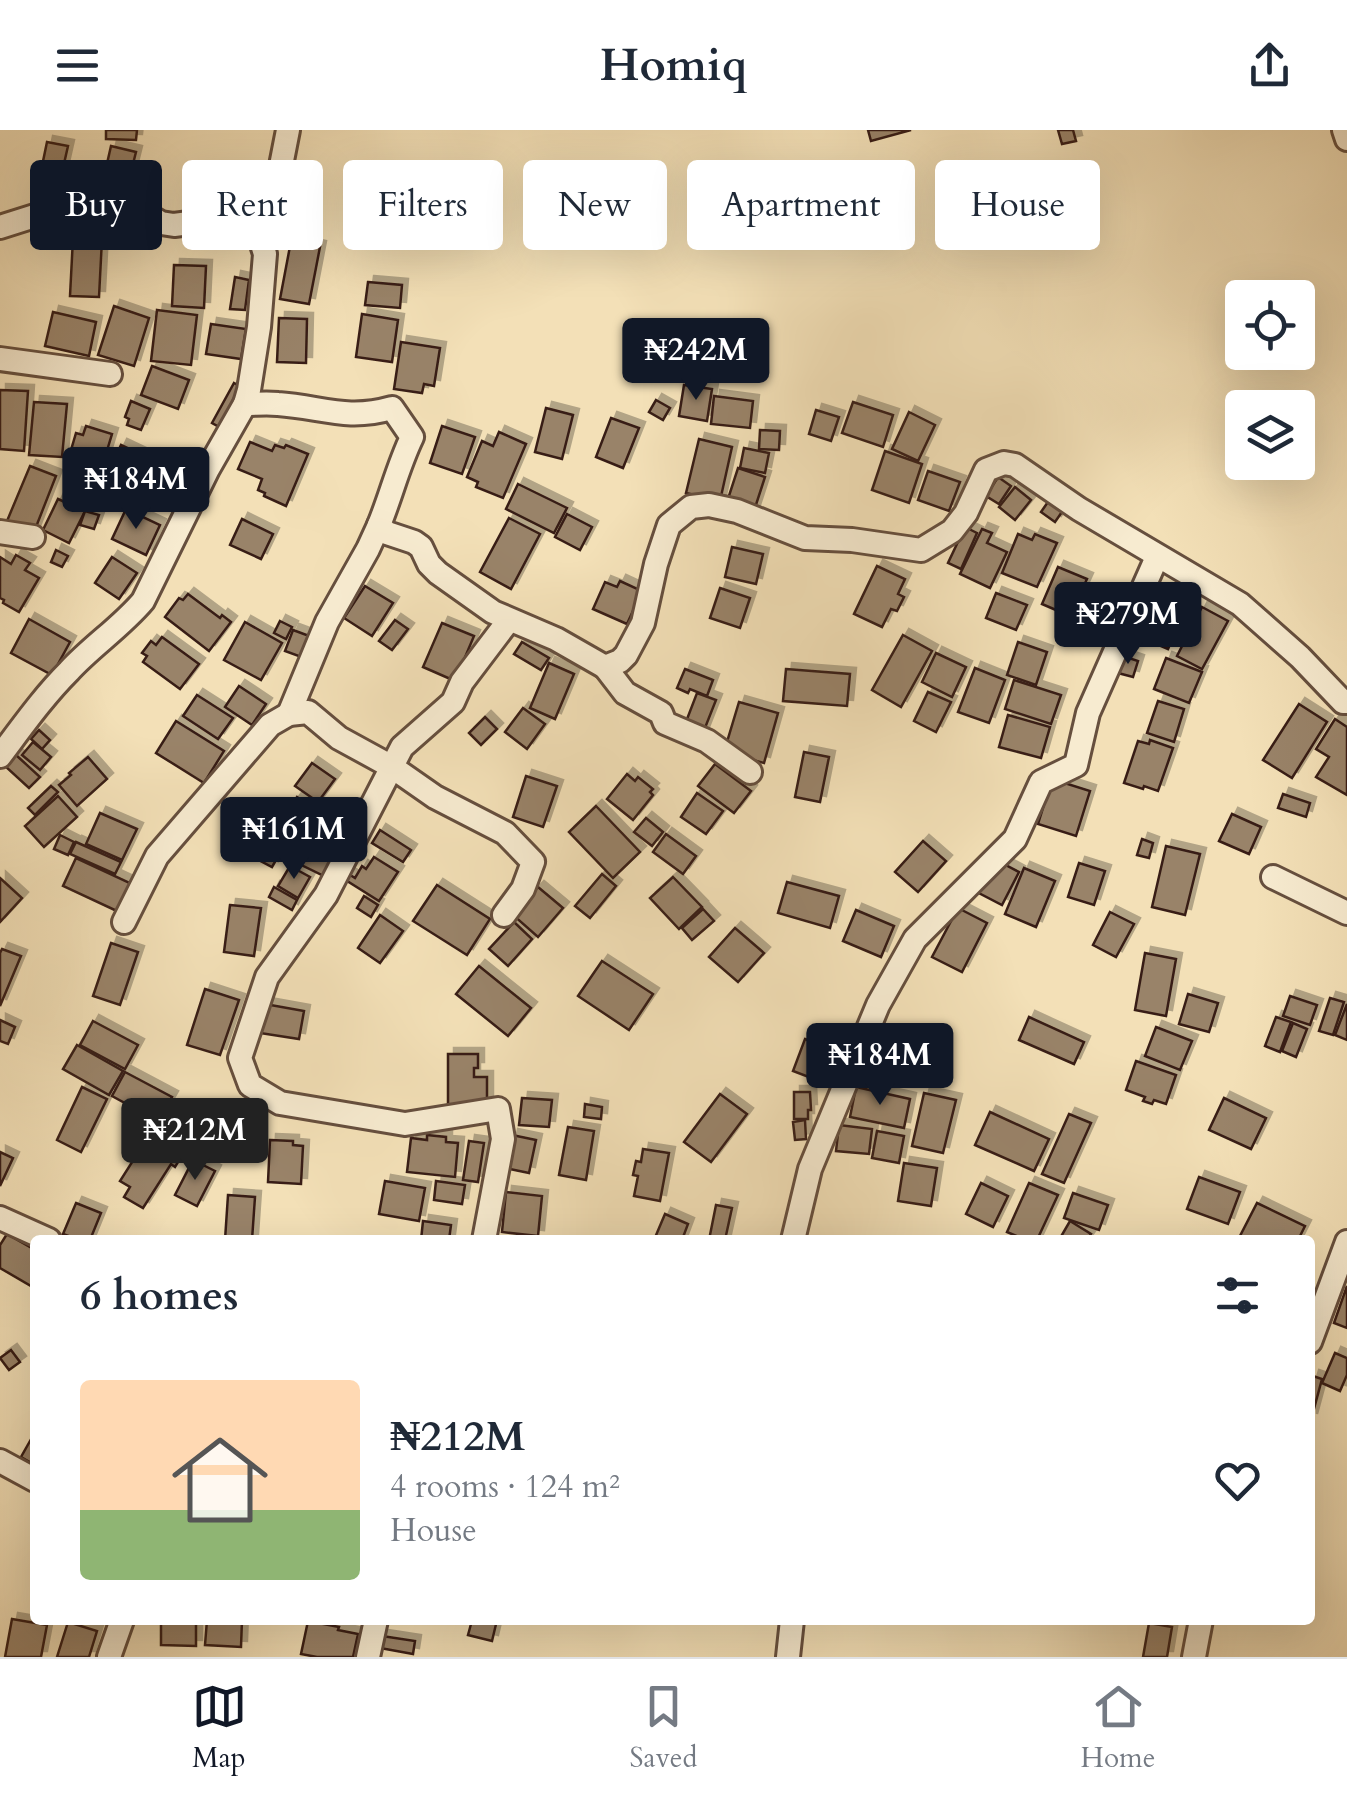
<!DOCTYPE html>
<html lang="en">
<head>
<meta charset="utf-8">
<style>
  body { margin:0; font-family:Cardo,serif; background:#f6f6f7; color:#1f2937; height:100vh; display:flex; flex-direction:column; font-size:38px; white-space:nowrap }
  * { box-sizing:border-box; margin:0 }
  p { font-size:32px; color:#747a83 }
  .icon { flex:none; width:55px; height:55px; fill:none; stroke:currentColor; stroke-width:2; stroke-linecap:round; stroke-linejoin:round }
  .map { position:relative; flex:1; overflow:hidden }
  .side { position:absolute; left:30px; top:1105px; width:1285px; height:390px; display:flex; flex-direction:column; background:#fff; border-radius:10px; box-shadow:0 10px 40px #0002 }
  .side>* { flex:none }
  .top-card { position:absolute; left:30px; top:30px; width:1288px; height:90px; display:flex; gap:20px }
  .buttons { position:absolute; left:1225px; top:150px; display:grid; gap:20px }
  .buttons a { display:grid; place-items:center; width:90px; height:90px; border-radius:10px; background:#fff; box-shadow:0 10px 40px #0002; font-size:50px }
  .price { position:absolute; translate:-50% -85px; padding:0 22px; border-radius:10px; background:#111827; color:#fff; font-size:32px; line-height:65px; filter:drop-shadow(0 2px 5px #0008) }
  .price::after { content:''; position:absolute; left:50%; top:60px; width:30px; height:22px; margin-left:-15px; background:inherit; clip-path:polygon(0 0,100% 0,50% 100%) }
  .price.selected { background:#222; color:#fff }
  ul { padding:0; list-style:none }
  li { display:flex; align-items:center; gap:30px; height:250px; padding:0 50px }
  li+li { border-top:2px solid #e0e1e3 }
  li span { display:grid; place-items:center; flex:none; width:280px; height:200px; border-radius:10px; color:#555 }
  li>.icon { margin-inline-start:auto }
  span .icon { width:120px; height:120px; fill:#fffc; stroke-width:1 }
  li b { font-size:42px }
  h2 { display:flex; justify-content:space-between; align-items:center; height:120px; padding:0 50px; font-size:42px }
  .pill { padding:0 35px; border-radius:10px; background:#fff; box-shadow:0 10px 40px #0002; font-size:35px; line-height:90px }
  .pill.selected { background:#111827; color:#fff }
  header { display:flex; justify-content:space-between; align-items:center; height:130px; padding:0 50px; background:#fff; font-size:45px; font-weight:600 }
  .menu { display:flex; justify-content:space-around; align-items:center; height:140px; border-top:2px solid #e0e1e3; background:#fff; font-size:28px; color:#747a83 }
  .menu a { display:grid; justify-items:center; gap:5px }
  .menu .selected { color:#111827 }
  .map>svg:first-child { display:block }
  .building { fill:#998369; stroke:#371f15; stroke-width:2.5; filter:url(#shadow) }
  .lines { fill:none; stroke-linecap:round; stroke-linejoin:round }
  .minor-casing { stroke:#664f3e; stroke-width:28 }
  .minor { stroke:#f7ebd0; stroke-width:22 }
</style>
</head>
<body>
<header><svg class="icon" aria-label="menu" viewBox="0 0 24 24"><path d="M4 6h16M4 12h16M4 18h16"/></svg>Homiq<svg class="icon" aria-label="share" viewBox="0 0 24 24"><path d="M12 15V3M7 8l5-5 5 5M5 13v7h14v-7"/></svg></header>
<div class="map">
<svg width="1347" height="1527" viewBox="0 0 1347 1527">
  <defs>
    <filter id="shadow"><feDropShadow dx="6" dy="-6" stdDeviation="0" flood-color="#0004"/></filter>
  </defs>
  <rect width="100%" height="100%" fill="#f3e0b7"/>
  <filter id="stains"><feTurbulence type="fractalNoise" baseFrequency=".002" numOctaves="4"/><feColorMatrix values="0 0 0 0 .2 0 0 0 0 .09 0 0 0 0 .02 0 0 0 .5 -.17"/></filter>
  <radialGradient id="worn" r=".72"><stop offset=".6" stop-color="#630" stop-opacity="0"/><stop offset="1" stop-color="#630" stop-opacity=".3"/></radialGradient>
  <!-- building -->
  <g class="building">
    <polygon points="106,0 137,0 136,10 106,9"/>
    <polygon points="868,0 911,0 871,11"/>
    <polygon points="1058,0 1073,0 1076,11 1062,14"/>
    <polygon points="47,12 68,16 56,69 36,65"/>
    <polygon points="111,16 136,22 125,66 101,60"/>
    <polygon points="732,41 738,72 706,78 700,47"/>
    <polygon points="197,103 216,105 214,117 195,114"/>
    <polygon points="73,108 102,109 99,167 70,166"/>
    <polygon points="291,111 320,117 309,174 280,169"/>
    <polygon points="174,135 206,136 204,178 172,176"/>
    <polygon points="235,147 249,150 245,180 230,179"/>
    <polygon points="368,152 402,155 400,178 365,175"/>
    <polygon points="114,176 149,188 134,236 98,225"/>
    <polygon points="157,180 197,185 191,235 151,231"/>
    <polygon points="53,182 96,192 89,226 45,216"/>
    <polygon points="362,184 398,190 392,232 356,227"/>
    <polygon points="279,188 307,189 306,233 277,232"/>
    <polygon points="211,194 246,199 241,229 206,224"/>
    <polygon points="401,212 440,218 434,256 424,254 422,263 394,259"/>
    <polygon points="152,236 189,250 178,279 141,265"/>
    <polygon points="234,253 243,258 221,298 212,293"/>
    <polygon points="684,255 712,259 707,291 679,286"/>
    <polygon points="0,260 28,261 24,321 0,319"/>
    <polygon points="714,266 753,271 750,298 711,294"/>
    <polygon points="656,270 670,278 663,290 649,282"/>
    <polygon points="131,271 150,279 141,300 127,295 129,289 125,287"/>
    <polygon points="34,272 67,274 62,327 29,325"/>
    <polygon points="853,272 893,285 883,317 842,303"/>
    <polygon points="546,278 573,285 562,329 535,322"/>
    <polygon points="816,280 839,287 831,311 809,304"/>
    <polygon points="909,282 935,295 918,331 892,319"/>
    <polygon points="611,288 639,298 623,338 596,327"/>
    <polygon points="86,296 112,304 102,337 69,327 76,303 83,305"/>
    <polygon points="442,296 475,307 462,344 430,333"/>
    <polygon points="760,300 780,301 779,320 759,319"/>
    <polygon points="499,302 526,314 503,368 476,357 478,352 467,347 482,311 493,316"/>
    <polygon points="699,309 732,317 720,371 686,363"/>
    <polygon points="250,312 272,321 275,315 284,318 286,315 308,324 286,376 264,366 265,363 258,360 262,349 238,339"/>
    <polygon points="121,315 151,329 133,368 103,354"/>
    <polygon points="744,318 769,323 765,343 740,338"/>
    <polygon points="885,321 922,334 909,373 872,360"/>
    <polygon points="30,336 56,346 34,402 7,391"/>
    <polygon points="738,338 765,347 753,384 726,375"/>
    <polygon points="928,341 960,352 949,381 918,370"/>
    <polygon points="998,347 1011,356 999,374 986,366"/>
    <polygon points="518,354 567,378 554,403 506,379"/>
    <polygon points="1015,357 1031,370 1015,390 999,377"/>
    <polygon points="58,369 85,381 69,413 43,400"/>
    <polygon points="1050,369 1064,379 1055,392 1041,382"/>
    <polygon points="126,379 160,395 146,425 112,409"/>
    <polygon points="85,381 99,385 94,399 80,395"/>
    <polygon points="567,384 592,397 580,420 555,407"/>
    <polygon points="509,388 540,404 511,459 480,442"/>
    <polygon points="242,389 273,404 261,429 230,415"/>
    <polygon points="965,397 977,403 961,439 948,433"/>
    <polygon points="982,399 992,403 987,413 1007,422 990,458 960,444"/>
    <polygon points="1018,404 1032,410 1035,404 1057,413 1037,457 1002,443"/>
    <polygon points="732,417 763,424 756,454 725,447"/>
    <polygon points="56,420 68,426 62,437 51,432"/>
    <polygon points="16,425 30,433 25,440 39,448 19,482 3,473 4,470 0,468 0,427 11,434"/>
    <polygon points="112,427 137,443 119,469 95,453"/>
    <polygon points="877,436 905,449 898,464 904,467 897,481 891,479 882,497 854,484"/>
    <polygon points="1058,437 1087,449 1070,486 1042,474"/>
    <polygon points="620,451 642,461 627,494 593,479 605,452 617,457"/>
    <polygon points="365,456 393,473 372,506 344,488"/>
    <polygon points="720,458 750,468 740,498 710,488"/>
    <polygon points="1093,460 1117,473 1113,479 1115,481 1106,496 1091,487 1089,490 1079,483"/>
    <polygon points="996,463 1027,475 1016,500 986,488"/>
    <polygon points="188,464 220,488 222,485 231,492 209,521 165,487 179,468 183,470"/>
    <polygon points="1202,477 1228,491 1202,539 1177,526"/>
    <polygon points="1148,484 1178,496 1168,519 1138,506"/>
    <polygon points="29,489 70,512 52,545 11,523"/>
    <polygon points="395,490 408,499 392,520 379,511"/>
    <polygon points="280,491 292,497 286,509 274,503"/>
    <polygon points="245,492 282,513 261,550 224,530"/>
    <polygon points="442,493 474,506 455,551 423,537"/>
    <polygon points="293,500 312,507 304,528 285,521"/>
    <polygon points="903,505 932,521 901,577 872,560"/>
    <polygon points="162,507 199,534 180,559 143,532 147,526 142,523 151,511 156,515"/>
    <polygon points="522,512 549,528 541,540 514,524"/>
    <polygon points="1018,512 1047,522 1036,555 1007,545"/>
    <polygon points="936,523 966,537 952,567 922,552"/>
    <polygon points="1123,526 1138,531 1133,547 1118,543"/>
    <polygon points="1166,528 1202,542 1189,573 1154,559"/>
    <polygon points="549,533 574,544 555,589 530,578"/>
    <polygon points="975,538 1005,550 989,593 958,582"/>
    <polygon points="685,539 713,550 707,566 690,559 688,563 677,558"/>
    <polygon points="786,539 850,544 847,576 783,571"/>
    <polygon points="1014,550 1061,565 1051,594 1005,579"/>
    <polygon points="239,556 266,574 252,595 225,577"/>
    <polygon points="928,562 951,572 936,602 914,591"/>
    <polygon points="697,563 716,570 703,603 684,597"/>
    <polygon points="197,565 233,588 218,609 183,586"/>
    <polygon points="1158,571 1184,579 1174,612 1147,603"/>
    <polygon points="739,572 778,583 764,633 724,622"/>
    <polygon points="1299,574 1327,592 1292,648 1263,630"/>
    <polygon points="523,578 545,594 527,619 505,602"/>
    <polygon points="1008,585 1050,597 1041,628 999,617"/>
    <polygon points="485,587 497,599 481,615 469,603"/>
    <polygon points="1335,589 1347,597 1347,665 1316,647 1329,627 1316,619"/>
    <polygon points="176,591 224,621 204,653 156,623"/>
    <polygon points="39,600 50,610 42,619 31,609"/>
    <polygon points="1150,610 1173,618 1158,661 1144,656 1143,659 1124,653 1138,611 1149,614"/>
    <polygon points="33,612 51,627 40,640 22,625"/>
    <polygon points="804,622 829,627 820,672 795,667"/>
    <polygon points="16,625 40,647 29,658 6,637"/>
    <polygon points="88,627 107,649 77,676 59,655 71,645 69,643"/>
    <polygon points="312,633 335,649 318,672 295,656"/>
    <polygon points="715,634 751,661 734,683 698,656"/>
    <polygon points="627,644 635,651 638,647 653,659 650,662 653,665 633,690 607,669"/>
    <polygon points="526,646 557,656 543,697 513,687"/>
    <polygon points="1052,649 1090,661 1076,706 1038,694"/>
    <polygon points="51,656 58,662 35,685 28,678"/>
    <polygon points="697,663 723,681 706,704 681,687"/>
    <polygon points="1283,664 1310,673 1306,687 1278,678"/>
    <polygon points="58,666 77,687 44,717 25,696"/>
    <polygon points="297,667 314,679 289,713 272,702"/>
    <polygon points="596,676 640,722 613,748 569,702"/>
    <polygon points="100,683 137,699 122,730 86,714"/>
    <polygon points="1232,684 1261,697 1249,724 1219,711"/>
    <polygon points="646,688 663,702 652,716 634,702"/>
    <polygon points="302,696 340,715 324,746 287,728"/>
    <polygon points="380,700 411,720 403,732 372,713"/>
    <polygon points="666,704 696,726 683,744 653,722"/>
    <polygon points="60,705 74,712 68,725 54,719"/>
    <polygon points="265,707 283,718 272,737 253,727"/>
    <polygon points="1142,709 1153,713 1149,728 1137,725"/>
    <polygon points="923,711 946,731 918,762 895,742"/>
    <polygon points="76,712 121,732 115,744 70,724"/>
    <polygon points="1166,716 1200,724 1185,785 1152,777"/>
    <polygon points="374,727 398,742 379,771 344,749 347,743 355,748 362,736 366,739"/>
    <polygon points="76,728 132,754 119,782 63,756"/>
    <polygon points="1000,732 1019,742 1002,775 973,760 982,743 992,748"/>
    <polygon points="1079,733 1105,741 1094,775 1068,767"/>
    <polygon points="290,736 310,747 298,768 278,756"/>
    <polygon points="1024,738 1055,751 1036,797 1005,784"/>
    <polygon points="602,744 616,756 590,788 575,776"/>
    <polygon points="673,747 702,777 679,799 650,768"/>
    <polygon points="0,748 22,768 0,792"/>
    <polygon points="787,752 839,766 830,798 778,783"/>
    <polygon points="437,755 490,789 467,825 413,791"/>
    <polygon points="274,757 297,770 292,780 269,767"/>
    <polygon points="538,757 563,778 538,807 513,785"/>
    <polygon points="364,766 378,775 371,787 357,778"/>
    <polygon points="230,775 261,778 254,826 224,822"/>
    <polygon points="958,778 987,793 962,842 932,827"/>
    <polygon points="703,779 714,791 692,810 682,798"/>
    <polygon points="856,780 894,796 881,827 843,811"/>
    <polygon points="1110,782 1134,794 1116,827 1093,815"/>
    <polygon points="380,785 403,801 380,833 358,818"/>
    <polygon points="514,792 532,809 508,836 489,819"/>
    <polygon points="735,798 764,823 738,852 709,827"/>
    <polygon points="111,813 138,822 120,875 93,866"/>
    <polygon points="2,819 21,826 0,876 0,823"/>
    <polygon points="1145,823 1176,829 1166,886 1135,880"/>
    <polygon points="602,831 653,864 629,900 578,866"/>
    <polygon points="479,836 531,878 508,906 456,864"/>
    <polygon points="205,859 239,870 220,925 187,915"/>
    <polygon points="1188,864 1218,873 1209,902 1179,894"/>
    <polygon points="1290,866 1317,875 1310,895 1283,886"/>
    <polygon points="1330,868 1344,872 1333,905 1319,901"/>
    <polygon points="265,874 304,881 299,909 260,903"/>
    <polygon points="1347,874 1347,910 1335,905"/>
    <polygon points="1029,887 1084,912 1074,934 1019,910"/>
    <polygon points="1276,887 1291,892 1280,922 1265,916"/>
    <polygon points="0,890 15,897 8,914 0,911"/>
    <polygon points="93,891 138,915 125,939 80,915"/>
    <polygon points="1293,893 1307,899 1296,927 1282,921"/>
    <polygon points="1156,897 1192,911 1180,940 1145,926"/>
    <polygon points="805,909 840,922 827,954 793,941"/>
    <polygon points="77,915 123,941 109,965 63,939"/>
    <polygon points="448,924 478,924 478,938 474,938 474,947 487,947 487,977 448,977"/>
    <polygon points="1136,931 1176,945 1166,974 1154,970 1152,974 1143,971 1145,967 1126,960"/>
    <polygon points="125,942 172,967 158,991 112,966"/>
    <polygon points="82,957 107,969 81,1022 57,1010"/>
    <polygon points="856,957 910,969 904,998 850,987"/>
    <polygon points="794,962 810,962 811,980 808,980 808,989 794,989"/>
    <polygon points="924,963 956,970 943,1023 912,1016"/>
    <polygon points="720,964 747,984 711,1032 684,1012"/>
    <polygon points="522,968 552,970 549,997 519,995"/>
    <polygon points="1224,968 1266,988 1251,1019 1209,1000"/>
    <polygon points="585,974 602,977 601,989 584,987"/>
    <polygon points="990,982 1049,1009 1034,1041 975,1015"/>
    <polygon points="1069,984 1091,993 1064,1053 1042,1044"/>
    <polygon points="805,990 806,1009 795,1010 793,992"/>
    <polygon points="839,995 872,999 869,1024 836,1021"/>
    <polygon points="155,996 188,1016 175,1037 171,1034 143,1078 124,1067 130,1057 120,1051"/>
    <polygon points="568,997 594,1001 586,1050 559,1045"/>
    <polygon points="877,1001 904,1006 899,1033 872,1028"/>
    <polygon points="427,1005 446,1007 446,1012 458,1013 455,1047 407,1042 411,1008 427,1010"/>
    <polygon points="512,1005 536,1010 529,1043 505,1038"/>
    <polygon points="270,1010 293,1011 293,1015 303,1016 301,1054 268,1052"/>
    <polygon points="469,1011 484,1013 478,1052 463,1050"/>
    <polygon points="643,1019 669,1023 660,1071 634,1066 638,1046 633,1045 636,1031 641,1032"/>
    <polygon points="0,1022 13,1028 0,1056"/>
    <polygon points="193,1030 215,1041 197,1076 175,1065"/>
    <polygon points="904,1033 937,1038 931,1076 898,1071"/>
    <polygon points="1199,1047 1240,1062 1228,1094 1187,1079"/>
    <polygon points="385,1051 425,1058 419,1091 379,1084"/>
    <polygon points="436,1051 465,1055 462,1074 434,1070"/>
    <polygon points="981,1053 1008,1066 993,1097 966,1084"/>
    <polygon points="1029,1053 1058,1065 1037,1110 1026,1110 1007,1102"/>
    <polygon points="506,1062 542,1066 538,1106 502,1102"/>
    <polygon points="1073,1063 1108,1075 1099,1100 1064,1088"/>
    <polygon points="228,1065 255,1067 252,1110 225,1110"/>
    <polygon points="76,1073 101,1083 90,1110 79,1110 63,1104"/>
    <polygon points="1257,1073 1305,1096 1298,1110 1248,1110 1240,1106"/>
    <polygon points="716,1075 732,1078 725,1110 709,1110"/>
    <polygon points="665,1084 688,1094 682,1110 654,1110"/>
    <polygon points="423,1091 451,1095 449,1110 421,1110"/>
    <polygon points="1070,1091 1091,1104 1087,1110 1059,1110"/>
    <polygon points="7,1104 35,1120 35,1150 31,1156 0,1138 0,1115"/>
    <polygon points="1347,1156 1347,1198 1334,1193"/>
    <polygon points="11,1220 20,1232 9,1240 0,1228"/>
    <polygon points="1335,1223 1347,1228 1347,1245 1340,1261 1322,1253"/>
    <polygon points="1313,1246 1322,1249 1311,1290 1310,1257"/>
    <polygon points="34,1304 35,1304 35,1335 21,1327"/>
    <polygon points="12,1489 47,1495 41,1527 5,1527"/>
    <polygon points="161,1490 196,1490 196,1516 161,1515"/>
    <polygon points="207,1490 242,1490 241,1517 205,1515"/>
    <polygon points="467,1490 497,1490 492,1511 468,1505 471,1494 466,1493"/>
    <polygon points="308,1491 339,1497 338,1500 358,1504 353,1527 317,1527 301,1524"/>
    <polygon points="68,1492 97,1501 89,1527 57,1527"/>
    <polygon points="1149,1493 1172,1497 1167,1527 1143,1527"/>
    <polygon points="382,1506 415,1511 413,1524 380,1518"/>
  </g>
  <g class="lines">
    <!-- minor casing -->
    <g class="minor-casing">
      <g id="minor">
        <polyline points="1344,0 1347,9"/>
        <path d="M0 97 41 84 98 71 125 72 161 93 174 95 220 89 243 93 260 108 265 124 259 197 249 260 245 274 208 339 143 471C121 497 92 516 69 541 43 567 22 597 0 626"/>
        <polyline points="260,108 279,46 288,0"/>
        <polyline points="0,229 110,244"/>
        <path d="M245 274C256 274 267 273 278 274 322 277 346 291 392 278L412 307C398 336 391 366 379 395L387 403 414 412 421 417 429 434 438 443 493 482 556 509 605 537 620 531 626 525 643 493 656 434 669 395 691 377 709 375 737 381 805 408 852 410 921 420 952 401 966 383 986 340 1004 333 1015 335 1079 379 1240 474 1300 527 1343 572H1347"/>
        <polyline points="0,402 33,407"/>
        <polyline points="605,537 625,563 661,583 665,593 707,611 750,642"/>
        <polyline points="289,584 327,492 368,419 379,395"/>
        <polyline points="1273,747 1347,783"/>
        <polyline points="124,792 157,726 270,595 289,584 308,582 339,608 392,637 435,667 505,703 533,732 523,759 504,785"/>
        <polyline points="0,1088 49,1110"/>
        <polyline points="484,1110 503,1009 498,979 405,994 280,973 250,955 240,928 267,847 326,765 402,617 453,572 462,552 509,490"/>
        <polyline points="793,1110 810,1039 878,875 915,809 1015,709 1041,652 1076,635 1088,583 1157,427"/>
        <polyline points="1310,1212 1347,1112"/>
        <polyline points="0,1331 35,1350"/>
        <polyline points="109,1527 122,1490"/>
        <polyline points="368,1527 376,1490"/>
        <polyline points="788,1527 792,1490"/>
        <polyline points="1194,1527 1201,1490"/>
      </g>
    </g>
    <!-- minor -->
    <use href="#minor" class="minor"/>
  </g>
  <rect width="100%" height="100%" filter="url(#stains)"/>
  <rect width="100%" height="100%" fill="url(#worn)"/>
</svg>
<div class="buttons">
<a><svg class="icon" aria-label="locate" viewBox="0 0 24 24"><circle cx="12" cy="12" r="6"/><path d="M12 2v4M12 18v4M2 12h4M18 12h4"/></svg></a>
<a><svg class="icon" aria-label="layers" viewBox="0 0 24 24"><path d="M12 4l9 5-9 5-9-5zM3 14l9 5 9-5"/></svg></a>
</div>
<b class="price" style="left:696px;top:273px">₦242M</b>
<b class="price" style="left:136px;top:402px">₦184M</b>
<b class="price" style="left:1128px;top:537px">₦279M</b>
<b class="price" style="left:294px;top:752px">₦161M</b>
<b class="price" style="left:880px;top:978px">₦184M</b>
<b class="price selected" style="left:195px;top:1053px">₦212M</b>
<div class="top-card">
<a class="pill selected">Buy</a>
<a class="pill">Rent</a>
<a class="pill">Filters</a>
<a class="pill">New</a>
<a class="pill">Apartment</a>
<a class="pill">House</a>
</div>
<section class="side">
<h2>6 homes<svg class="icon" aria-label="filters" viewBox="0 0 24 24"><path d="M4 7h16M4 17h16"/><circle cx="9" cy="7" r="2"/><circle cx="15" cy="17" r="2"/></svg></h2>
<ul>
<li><span style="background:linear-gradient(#ffd9b3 65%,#8fb573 0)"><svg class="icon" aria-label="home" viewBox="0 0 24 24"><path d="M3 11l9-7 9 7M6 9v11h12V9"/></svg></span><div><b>₦212M</b><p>4 rooms · 124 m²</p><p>House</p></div><svg class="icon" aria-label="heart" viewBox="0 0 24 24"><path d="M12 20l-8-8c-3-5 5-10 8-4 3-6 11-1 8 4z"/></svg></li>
</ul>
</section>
</div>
<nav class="menu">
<a class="selected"><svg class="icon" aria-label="map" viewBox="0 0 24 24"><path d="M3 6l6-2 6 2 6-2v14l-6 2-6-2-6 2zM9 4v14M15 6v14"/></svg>Map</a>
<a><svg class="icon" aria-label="saved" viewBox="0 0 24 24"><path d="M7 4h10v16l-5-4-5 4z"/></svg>Saved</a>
<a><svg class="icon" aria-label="home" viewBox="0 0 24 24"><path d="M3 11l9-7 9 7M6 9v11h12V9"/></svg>Home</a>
</nav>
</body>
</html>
